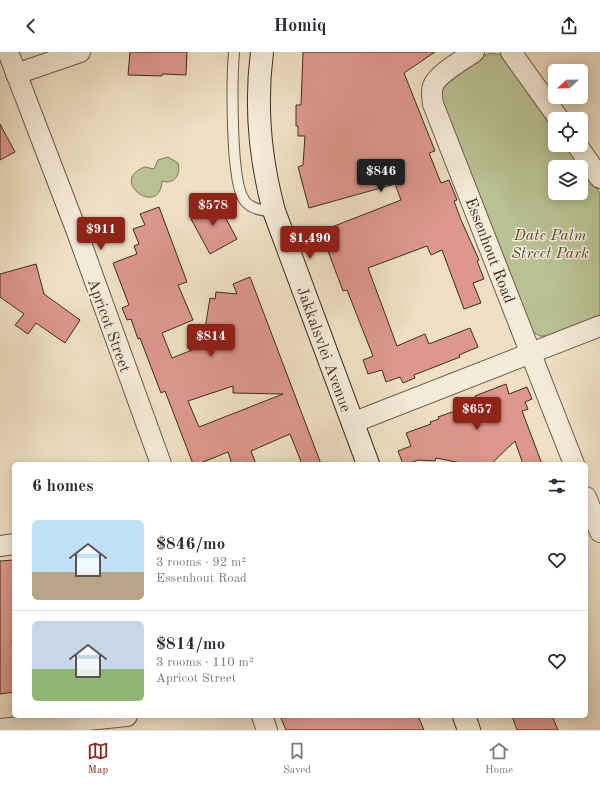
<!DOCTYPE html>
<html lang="en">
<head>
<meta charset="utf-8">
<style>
  body { margin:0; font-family:"Old Standard TT",serif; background:#f2f2f3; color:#2b2b33; height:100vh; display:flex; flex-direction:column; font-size:15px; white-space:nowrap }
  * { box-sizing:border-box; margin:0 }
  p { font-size:13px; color:#7c7c81 }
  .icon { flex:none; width:22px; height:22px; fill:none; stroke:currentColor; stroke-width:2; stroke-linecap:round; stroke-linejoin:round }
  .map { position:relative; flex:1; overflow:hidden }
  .panel { position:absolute; left:12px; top:410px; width:576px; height:256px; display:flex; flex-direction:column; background:#fff; border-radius:6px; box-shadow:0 2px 10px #0003 }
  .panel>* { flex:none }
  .needle { width:26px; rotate:248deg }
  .buttons { position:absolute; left:548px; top:12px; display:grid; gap:8px }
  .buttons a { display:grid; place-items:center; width:40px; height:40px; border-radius:6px; background:#fff; box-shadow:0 2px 10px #0003; font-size:20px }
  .price { position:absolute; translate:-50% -34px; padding:0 9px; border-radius:4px; background:#8f2418; color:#fff; font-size:13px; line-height:26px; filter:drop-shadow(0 1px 2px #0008) }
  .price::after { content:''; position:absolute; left:50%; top:24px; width:12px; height:9px; margin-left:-6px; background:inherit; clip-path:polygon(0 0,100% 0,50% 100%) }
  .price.active { background:#222; color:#fff }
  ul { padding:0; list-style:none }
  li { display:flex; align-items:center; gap:12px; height:100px; padding:0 20px }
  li+li { border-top:1px solid #e1e1e2 }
  li span { display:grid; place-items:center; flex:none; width:112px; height:80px; border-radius:6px; color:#555 }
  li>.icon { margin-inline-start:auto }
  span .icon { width:48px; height:48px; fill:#fffc; stroke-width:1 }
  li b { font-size:17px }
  h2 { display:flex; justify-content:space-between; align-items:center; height:48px; padding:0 20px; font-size:17px }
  header { display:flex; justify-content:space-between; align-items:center; height:52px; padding:0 20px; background:#fff; font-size:18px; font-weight:700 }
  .tabs { display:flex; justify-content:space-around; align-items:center; height:56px; border-top:1px solid #e1e1e2; background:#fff; font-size:11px; color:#7c7c81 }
  .tabs a { display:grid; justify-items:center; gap:2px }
  .tabs .active { color:#8f2418 }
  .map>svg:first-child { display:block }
  .green { fill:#bac294; stroke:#7b785b; fill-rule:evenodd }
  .building { fill:#dd978d; stroke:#3c2f22; fill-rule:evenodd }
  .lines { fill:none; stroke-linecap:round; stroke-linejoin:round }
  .lane-casing { stroke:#695b4a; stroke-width:12 }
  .street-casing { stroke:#695b4a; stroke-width:22 }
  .secondary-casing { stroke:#3c2f22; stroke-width:24 }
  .lane { stroke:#f5ebd9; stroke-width:10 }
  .street { stroke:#f5ebd9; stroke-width:20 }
  .secondary { stroke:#f5ebd9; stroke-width:22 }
  .labels { text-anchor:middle; stroke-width:3; stroke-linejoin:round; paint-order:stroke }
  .park-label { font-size:16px; font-style:italic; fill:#554c39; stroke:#f5ebd9 }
  .street-label { font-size:16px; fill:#3c2f22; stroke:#f5ebd9 }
</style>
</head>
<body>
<header><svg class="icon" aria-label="back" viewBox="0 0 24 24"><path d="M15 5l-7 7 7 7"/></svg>Homiq<svg class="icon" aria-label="share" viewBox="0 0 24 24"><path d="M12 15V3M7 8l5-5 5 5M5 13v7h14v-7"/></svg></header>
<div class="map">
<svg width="600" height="678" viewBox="0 0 600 678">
  <rect width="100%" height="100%" fill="#efe0c4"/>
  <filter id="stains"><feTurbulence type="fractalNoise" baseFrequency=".005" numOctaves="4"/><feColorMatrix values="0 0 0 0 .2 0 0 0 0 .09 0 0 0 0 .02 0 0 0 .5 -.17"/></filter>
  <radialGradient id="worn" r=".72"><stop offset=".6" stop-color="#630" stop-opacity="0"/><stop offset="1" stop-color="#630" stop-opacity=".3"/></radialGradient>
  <!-- green -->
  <g class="green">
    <path d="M490 1 501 3 506 6 555 76V93H567L600 141V265L550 284H540L533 280 442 49 441 40 448 28 486 3ZM555 115H581V141H555Z"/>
    <path d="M168 105 178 111C181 122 175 133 162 129 160 167 107 128 145 115L154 117 158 108Z"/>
  </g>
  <!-- building -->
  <g class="building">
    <polygon points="130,0 187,0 186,23 162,22 162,24 128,23"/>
    <polygon points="303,0 435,0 404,21 435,99 429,101 441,131 449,128 457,148 454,149 461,168 479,208 477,209 484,227 473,231 481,251 464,257 442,198 431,203 427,194 368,216 397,294 425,282 429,292 470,276 478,295 459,303 460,305 414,323 415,326 403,331 400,325 386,330 382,318 368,322 363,308 373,304 347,238 343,239 328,199 332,198 324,178 401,148 395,132 309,156 298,115 303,113 305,84 298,84 298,74 296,74 296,53 301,53"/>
    <polygon points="0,72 15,100 0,108"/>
    <polygon points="210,150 212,155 218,152 237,187 210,202 191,167 196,164 194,159"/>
    <path d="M159 155 187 230 178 233 193 268 162 281 172 306 212 290 205 277 210 246 215 247 216 240 237 242 233 232 250 225 321 412H302L290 382 251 399 256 412H232L228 400 198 412H193L165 339 161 341 140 286 138 287 131 267 127 268 122 256 129 253 113 211 137 202 134 194 139 192 133 177 145 173 140 162ZM233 334V341L283 342 199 375 188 349Z"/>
    <polygon points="36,212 44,242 80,268 65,291 36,271 28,282 15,273 24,262 0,245 0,222"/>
    <polygon points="506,332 509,342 527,335 532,347 525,350 528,357 522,359 542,412 523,412 515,389 491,412 466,412 436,406 435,409 418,408 408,412 403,412 398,399 411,394 406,381 431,372 430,370 439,367 438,365 458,358 457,353 476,346 475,344"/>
    <polygon points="14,508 14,589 12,589 14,610 14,640 0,642 0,509"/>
    <polygon points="280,664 418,664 424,678 286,678"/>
    <polygon points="512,664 552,664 558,678 517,678"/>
  </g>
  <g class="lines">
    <!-- lane casing -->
    <g class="lane-casing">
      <path id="lane" d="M234 0C232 25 230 132 245 149 251 157 264 159 274 159"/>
    </g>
    <!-- street casing -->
    <g class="street-casing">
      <g id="street">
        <polyline points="8,0 77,180 161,412"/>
        <path d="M474 0C463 8 437 22 433 34 431 40 432 46 433 52L574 412"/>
        <polyline points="511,0 559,67"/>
        <polyline points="16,22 80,0"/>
        <polyline points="577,93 600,126"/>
        <polyline points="352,371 600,274"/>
        <polyline points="586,445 600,480"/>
        <polyline points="0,494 14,492"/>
        <polyline points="262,664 267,678"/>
        <polyline points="0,677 127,664"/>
      </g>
    </g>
    <!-- secondary casing -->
    <g class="secondary-casing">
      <g id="secondary">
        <path d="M262 0C255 54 260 107 274 159L368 412"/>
        <polyline points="464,664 469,678"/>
      </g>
    </g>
    <!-- lane -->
    <use href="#lane" class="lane"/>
    <!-- street -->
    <use href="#street" class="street"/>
    <!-- secondary -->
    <use href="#secondary" class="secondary"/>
  </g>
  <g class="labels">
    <!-- park labels -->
    <g class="park-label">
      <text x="550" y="188">Date Palm<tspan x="550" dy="18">Street Park</tspan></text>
    </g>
    <!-- street labels -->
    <g class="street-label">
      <text transform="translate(491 198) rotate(69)" y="6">Essenhout Road</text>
      <text transform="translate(110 273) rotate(70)" y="6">Apricot Street</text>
      <text transform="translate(325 297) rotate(70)" y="6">Jakkalsvlei Avenue</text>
    </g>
  </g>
  <rect width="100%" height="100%" filter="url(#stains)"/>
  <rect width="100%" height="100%" fill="url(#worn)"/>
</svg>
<div class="buttons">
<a><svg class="needle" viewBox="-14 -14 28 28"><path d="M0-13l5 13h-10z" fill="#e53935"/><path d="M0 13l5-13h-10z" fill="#7c7c81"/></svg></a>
<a><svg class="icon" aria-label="locate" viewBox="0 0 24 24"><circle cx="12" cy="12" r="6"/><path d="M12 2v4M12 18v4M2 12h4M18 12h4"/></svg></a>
<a><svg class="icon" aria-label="layers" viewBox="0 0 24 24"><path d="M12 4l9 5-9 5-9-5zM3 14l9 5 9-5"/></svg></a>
</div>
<b class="price active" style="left:381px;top:141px">$846</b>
<b class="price" style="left:213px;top:175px">$578</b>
<b class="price" style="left:101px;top:199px">$911</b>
<b class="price" style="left:310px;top:208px">$1,490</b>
<b class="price" style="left:211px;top:306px">$814</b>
<b class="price" style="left:477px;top:379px">$657</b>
<section class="panel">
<h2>6 homes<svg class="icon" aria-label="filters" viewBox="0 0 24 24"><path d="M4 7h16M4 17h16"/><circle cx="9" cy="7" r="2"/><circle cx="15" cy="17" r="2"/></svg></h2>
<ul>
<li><span style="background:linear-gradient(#bfe0f5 65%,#b9a48a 0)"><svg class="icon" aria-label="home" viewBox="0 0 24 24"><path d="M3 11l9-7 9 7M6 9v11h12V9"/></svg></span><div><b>$846/mo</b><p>3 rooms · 92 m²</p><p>Essenhout Road</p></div><svg class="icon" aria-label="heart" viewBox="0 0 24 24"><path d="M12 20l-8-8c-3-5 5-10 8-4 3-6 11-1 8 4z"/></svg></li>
<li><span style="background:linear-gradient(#c9d6e8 60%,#8fb573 0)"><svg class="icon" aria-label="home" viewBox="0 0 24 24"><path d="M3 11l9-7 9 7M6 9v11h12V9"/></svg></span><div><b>$814/mo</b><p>3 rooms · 110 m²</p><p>Apricot Street</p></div><svg class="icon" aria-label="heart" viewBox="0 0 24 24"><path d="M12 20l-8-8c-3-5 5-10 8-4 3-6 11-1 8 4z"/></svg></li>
</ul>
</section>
</div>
<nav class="tabs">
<a class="active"><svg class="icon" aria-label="map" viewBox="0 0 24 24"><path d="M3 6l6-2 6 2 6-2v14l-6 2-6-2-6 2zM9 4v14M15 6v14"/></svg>Map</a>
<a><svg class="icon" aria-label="saved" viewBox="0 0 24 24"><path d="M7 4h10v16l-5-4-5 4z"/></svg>Saved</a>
<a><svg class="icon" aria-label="home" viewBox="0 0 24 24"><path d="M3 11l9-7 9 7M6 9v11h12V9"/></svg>Home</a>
</nav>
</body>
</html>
